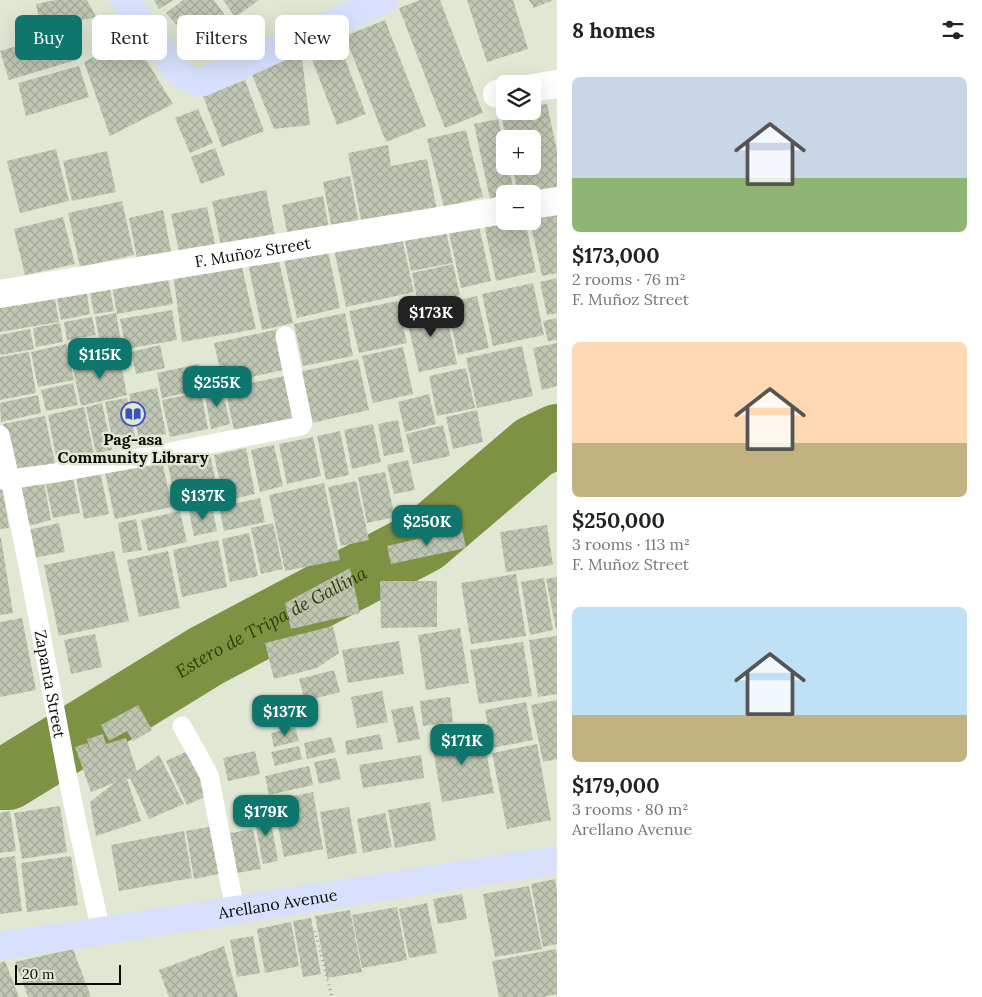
<!DOCTYPE html>
<html lang="en">
<head>
<meta charset="utf-8">
<style>
  body { margin:0; font-family:Lora,serif; background:#f2f2f2; color:#222; height:100vh; display:flex; flex-direction:column; font-size:19px; white-space:nowrap }
  * { box-sizing:border-box; margin:0 }
  p { font-size:16px; color:#767676 }
  .icon { flex:none; width:28px; height:28px; fill:none; stroke:currentColor; stroke-width:2; stroke-linecap:round; stroke-linejoin:round }
  .map { position:relative; flex:1; overflow:hidden }
  .panel { display:flex; flex-direction:column; background:#fff; width:425px }
  .panel>* { flex:none }
  .banner { position:absolute; left:15px; top:15px; width:466px; height:45px; display:flex; gap:10px }
  .controls { position:absolute; left:496px; top:75px; display:grid; gap:10px }
  .controls a { display:grid; place-items:center; width:45px; height:45px; border-radius:8px; background:#fff; box-shadow:0 5px 20px #0002; font-size:25px }
  .scale { position:absolute; left:15px; bottom:12px; width:106px; box-sizing:border-box; padding-left:5px; border:2px solid #0a0c06; border-top:0; font-size:14px; line-height:18px; white-space:nowrap; color:#0a0c06; -webkit-text-stroke:4px #e0e7d3; paint-order:stroke }
  .price { position:absolute; translate:-50% -42px; padding:0 11px; border-radius:10px; background:#0f766e; color:#fff; font-size:16px; line-height:32px; filter:drop-shadow(0 1px 2px #0008) }
  .price::after { content:''; position:absolute; left:50%; top:30px; width:15px; height:11px; margin-left:-8px; background:inherit; clip-path:polygon(0 0,100% 0,50% 100%) }
  .price.on { background:#222; color:#fff }
  ul { padding:0; list-style:none }
  li { display:grid; align-content:center; gap:10px; height:265px; padding:0 15px }
  li span { display:grid; place-items:center; height:155px; border-radius:8px; color:#555 }
  li>.icon { margin-inline-start:auto }
  span .icon { width:90px; height:90px; fill:#fffc; stroke-width:1 }
  li b { font-size:21px }
  h2 { display:flex; justify-content:space-between; align-items:center; height:60px; padding:0 15px; font-size:21px }
  .tag { padding:0 18px; border-radius:8px; background:#fff; box-shadow:0 5px 20px #0002; font-size:18px; line-height:45px }
  .tag.on { background:#0f766e; color:#fff }
  main { display:flex; flex:1; min-height:0 }
  .map>svg:first-child { display:block }
  .lines { fill:none; stroke-linecap:round; stroke-linejoin:round }
  .river { stroke:#7e9244; stroke-width:64 }
  .building { fill:url(#building-cross-hatch) }
  .path { stroke:#9ba191; stroke-width:3; stroke-dasharray:1 4; stroke-linecap:butt }
  .lane { stroke:#fff; stroke-width:19 }
  .street { stroke:#fff; stroke-width:28 }
  .secondary { stroke:#d9e0fd; stroke-width:28 }
  .labels { text-anchor:middle; stroke-width:5; stroke-linejoin:round; paint-order:stroke }
  .street-label { font-size:16px; fill:#0a0c06; stroke:#e0e7d3 }
  .poi-label { font-size:16px; font-weight:bold; fill:#0a0c06; stroke:#e0e7d3 }
  .water-label { font-size:18px; font-style:italic; fill:#313e00; stroke:#e0e7d3 }
</style>
</head>
<body>
<main>
<div class="map">
<svg width="557" height="997" viewBox="0 0 557 997">
  <defs>
    <pattern id="building-cross-hatch" width="8" height="8" patternUnits="userSpaceOnUse" patternTransform="scale(1.25)"><rect width="8" height="8" fill="#bfc6b2"/><path d="M0 0l8 8M0 8l8-8" fill="none" stroke="#a3a998"/></pattern>
  </defs>
  <rect width="100%" height="100%" fill="#e0e7d3"/>
  <g class="lines">
    <!-- river -->
    <path class="river" id="s1" d="M0 778H8L206 656 424 541 534 447 557 436"/>
  </g>
  <!-- building -->
  <g class="building">
    <polygon points="55,0 87,0 96,17 41,30 36,4"/>
    <polygon points="154,0 174,0 159,9"/>
    <polygon points="183,0 214,0 226,17 206,30 182,31 166,13"/>
    <polygon points="223,0 259,0 235,17"/>
    <polygon points="420,0 440,0 483,113 445,128 399,8"/>
    <polygon points="467,0 513,0 528,49 487,62"/>
    <polygon points="529,0 553,0 534,8"/>
    <polygon points="385,20 426,126 386,142 345,36"/>
    <polygon points="67,31 76,60 9,80 0,51"/>
    <polygon points="132,37 173,104 110,136 84,62"/>
    <polygon points="337,38 366,114 337,125 308,49"/>
    <polygon points="299,50 302,58 310,125 274,129 250,70"/>
    <polygon points="79,66 89,97 26,116 18,83"/>
    <polygon points="245,80 264,131 222,147 203,96"/>
    <polygon points="547,104 557,151 557,192 518,194 512,166 532,166 532,139 506,139 501,114 513,111 532,111 532,107"/>
    <polygon points="198,109 213,143 190,153 175,118"/>
    <polygon points="498,119 505,150 505,166 509,166 514,193 505,194 505,195 490,199 474,124"/>
    <polygon points="466,130 483,197 444,207 427,139"/>
    <polygon points="388,145 391,166 427,159 437,210 362,225 348,153"/>
    <polygon points="215,148 225,175 201,184 191,157"/>
    <polygon points="56,149 69,201 20,213 7,161"/>
    <polygon points="107,151 116,192 72,201 63,161"/>
    <polygon points="350,176 359,224 332,229 323,182"/>
    <polygon points="266,190 275,235 221,246 212,201"/>
    <polygon points="323,196 329,229 288,237 282,205"/>
    <polygon points="122,201 134,255 80,267 68,213"/>
    <polygon points="557,205 557,273 542,276 530,221 532,221 532,210"/>
    <polygon points="207,207 216,248 180,256 171,214"/>
    <polygon points="163,210 172,257 138,263 129,218"/>
    <polygon points="63,217 75,264 25,275 14,229"/>
    <polygon points="477,217 491,281 461,288 447,224"/>
    <polygon points="483,219 505,221 525,221 536,272 496,281"/>
    <polygon points="444,222 453,263 411,271 403,231"/>
    <polygon points="401,234 414,292 346,307 334,249"/>
    <polygon points="327,246 340,308 297,318 283,255"/>
    <polygon points="277,252 293,323 262,330 247,259"/>
    <polygon points="240,258 256,329 182,342 173,273"/>
    <polygon points="453,264 460,295 418,304 412,273"/>
    <polygon points="166,269 173,304 117,314 111,280"/>
    <polygon points="108,278 114,311 94,314 88,282"/>
    <polygon points="557,278 557,313 547,315 540,282"/>
    <polygon points="85,281 90,314 61,320 55,287"/>
    <polygon points="533,283 544,335 493,346 482,294"/>
    <polygon points="53,288 59,322 0,332 0,298"/>
    <polygon points="477,296 489,348 458,355 446,303"/>
    <polygon points="397,301 407,343 359,353 349,311"/>
    <polygon points="444,303 457,364 419,372 405,312"/>
    <polygon points="172,310 177,340 126,349 120,319"/>
    <polygon points="116,313 122,347 101,351 102,355 72,361 69,343 99,338 95,317"/>
    <polygon points="345,313 353,356 303,366 294,324"/>
    <polygon points="92,317 96,335 67,340 64,322"/>
    <polygon points="557,318 557,340 548,341 543,321"/>
    <polygon points="60,323 63,342 36,347 33,328"/>
    <polygon points="30,329 34,349 0,355 0,335"/>
    <polygon points="279,329 288,369 223,383 214,343"/>
    <polygon points="557,343 557,386 542,390 533,348"/>
    <polygon points="66,344 74,380 38,387 31,352"/>
    <polygon points="160,345 165,368 136,374 131,352"/>
    <polygon points="522,346 533,396 477,408 466,358"/>
    <polygon points="403,347 413,394 373,403 362,356"/>
    <polygon points="29,352 36,393 0,400 0,357"/>
    <polygon points="119,354 127,395 81,406 72,364"/>
    <polygon points="358,359 369,410 307,424 295,373"/>
    <polygon points="199,364 205,389 162,398 157,373"/>
    <polygon points="466,368 475,408 437,416 429,376"/>
    <polygon points="290,375 299,422 235,435 225,388"/>
    <polygon points="73,383 78,405 46,411 41,390"/>
    <polygon points="222,387 230,424 211,429 204,391"/>
    <polygon points="157,388 166,434 139,439 129,394"/>
    <polygon points="201,392 208,429 170,437 162,400"/>
    <polygon points="429,394 436,424 405,432 398,402"/>
    <polygon points="38,395 41,413 1,422 0,403"/>
    <polygon points="127,398 136,442 114,447 105,402"/>
    <polygon points="102,403 112,450 96,453 86,407"/>
    <polygon points="84,407 94,454 57,462 48,415"/>
    <polygon points="477,410 483,442 453,449 446,417"/>
    <polygon points="45,416 55,463 13,472 3,424"/>
    <polygon points="398,420 404,452 384,456 378,424"/>
    <polygon points="373,424 381,462 352,469 344,430"/>
    <polygon points="443,425 450,456 413,464 406,434"/>
    <polygon points="340,431 349,475 326,480 317,436"/>
    <polygon points="313,437 321,476 287,484 279,444"/>
    <polygon points="274,445 283,486 260,492 251,450"/>
    <polygon points="246,448 255,494 224,501 214,455"/>
    <polygon points="209,450 219,496 176,505 167,460"/>
    <polygon points="161,456 172,507 115,519 104,468"/>
    <polygon points="408,460 415,490 394,494 387,465"/>
    <polygon points="99,467 109,514 84,519 75,472"/>
    <polygon points="385,472 395,517 367,523 358,477"/>
    <polygon points="72,474 80,513 53,518 45,480"/>
    <polygon points="0,480 1,480 9,528 0,529"/>
    <polygon points="356,481 369,540 341,546 328,487"/>
    <polygon points="44,483 51,520 25,527 17,489"/>
    <polygon points="324,483 340,560 285,571 269,495"/>
    <polygon points="260,498 265,522 224,531 219,507"/>
    <polygon points="212,506 217,531 194,536 189,511"/>
    <polygon points="180,511 187,542 148,551 141,520"/>
    <polygon points="136,519 142,550 123,553 118,523"/>
    <polygon points="59,523 65,552 33,558 28,530"/>
    <polygon points="273,523 283,569 261,574 251,528"/>
    <polygon points="547,525 553,565 506,572 500,532"/>
    <polygon points="462,529 466,548 391,564 387,546"/>
    <polygon points="249,533 258,576 230,582 222,539"/>
    <polygon points="0,538 1,538 13,613 0,615"/>
    <polygon points="218,540 227,587 182,597 173,550"/>
    <polygon points="114,551 129,621 59,636 44,565"/>
    <polygon points="168,551 180,608 139,617 127,560"/>
    <polygon points="350,568 360,613 291,629 285,603"/>
    <polygon points="516,574 526,636 471,644 461,583"/>
    <polygon points="557,577 557,628 556,629 546,579"/>
    <polygon points="544,578 553,630 530,635 521,582"/>
    <polygon points="380,581 437,581 437,627 381,628"/>
    <polygon points="22,618 36,690 0,697 0,622"/>
    <polygon points="333,626 339,653 317,668 274,679 265,643"/>
    <polygon points="460,628 469,683 426,690 418,635"/>
    <polygon points="95,634 102,667 71,674 64,640"/>
    <polygon points="557,636 557,694 538,697 529,640"/>
    <polygon points="399,641 404,674 348,683 342,650"/>
    <polygon points="523,642 532,696 479,704 470,650"/>
    <polygon points="334,670 340,692 305,701 299,679"/>
    <polygon points="382,691 388,722 357,728 351,697"/>
    <polygon points="450,697 453,722 423,726 420,701"/>
    <polygon points="557,700 557,759 543,762 531,705"/>
    <polygon points="526,702 533,740 492,748 485,710"/>
    <polygon points="138,705 152,730 133,741 127,731 109,741 101,725"/>
    <polygon points="413,706 420,739 398,743 391,710"/>
    <polygon points="295,727 299,741 274,747 271,733"/>
    <polygon points="482,729 494,793 442,802 431,738"/>
    <polygon points="103,734 106,744 126,738 137,771 159,755 184,804 149,819 130,778 127,779 141,821 96,836 90,802 114,783 91,792 75,747 87,743 91,753 87,739"/>
    <polygon points="380,734 383,749 347,755 345,741"/>
    <polygon points="331,737 336,752 307,759 304,743"/>
    <polygon points="537,744 551,820 507,829 492,753"/>
    <polygon points="299,746 302,759 275,766 271,752"/>
    <polygon points="190,750 211,794 187,805 166,761"/>
    <polygon points="255,751 260,774 228,781 223,758"/>
    <polygon points="421,755 424,778 363,788 359,765"/>
    <polygon points="336,758 341,779 319,784 314,762"/>
    <polygon points="309,766 313,785 269,795 265,776"/>
    <polygon points="313,792 323,849 284,857 273,800"/>
    <polygon points="430,802 436,840 395,848 388,810"/>
    <polygon points="60,806 67,852 22,859 14,813"/>
    <polygon points="349,807 357,853 328,859 320,812"/>
    <polygon points="269,810 278,861 263,864 253,813"/>
    <polygon points="10,811 16,851 0,853 0,813"/>
    <polygon points="385,813 392,847 363,853 357,819"/>
    <polygon points="214,826 223,873 194,879 186,831"/>
    <polygon points="253,829 261,869 237,873 230,833"/>
    <polygon points="184,831 192,878 119,891 111,845"/>
    <polygon points="15,856 22,911 0,914 0,858"/>
    <polygon points="71,856 78,905 27,912 21,863"/>
    <polygon points="555,879 557,892 557,944 543,947 531,884"/>
    <polygon points="529,886 542,949 495,957 483,894"/>
    <polygon points="462,894 467,919 438,924 433,899"/>
    <polygon points="427,903 437,953 409,958 399,909"/>
    <polygon points="397,907 407,960 362,968 352,915"/>
    <polygon points="350,910 362,972 327,978 315,916"/>
    <polygon points="311,918 321,974 303,977 293,921"/>
    <polygon points="291,922 299,966 265,973 257,929"/>
    <polygon points="253,936 260,973 237,977 230,940"/>
    <polygon points="224,946 238,997 169,997 159,970"/>
    <polygon points="73,949 91,997 28,997 15,962"/>
    <polygon points="556,949 557,956 557,994 543,997 499,997 492,961"/>
    <polygon points="5,961 19,997 0,997 0,963"/>
  </g>
  <g class="lines">
    <!-- path -->
    <polyline class="path" points="315,931 332,997"/>
    <!-- lane -->
    <g class="lane">
      <path id="s2" d="M0 435C26 545 45 657 66 768 76 822 89 877 101 931"/>
      <polyline points="0,480 56,473 155,455 301,426 303,423 285,336"/>
      <polyline points="182,726 209,775 235,910"/>
    </g>
    <!-- street -->
    <g class="street">
      <polyline points="532,88 557,84"/>
      <polyline points="497,94 505,92"/>
      <polyline points="532,205 557,201"/>
      <path id="s3" d="M0 294 505 210"/>
    </g>
    <!-- secondary -->
    <g class="secondary">
      <polyline points="124,0 180,74 196,82 204,82 384,0"/>
      <path id="s4" d="M0 946 101 931 557 860"/>
    </g>
  </g>
  <!-- icons -->
  <defs>
    <g id="library-ring" transform="scale(1.25)"><circle r="9.5" fill="#e0e7d3" stroke="#3c4fc2" stroke-width="1.5"/><path d="M-6-4Q-3-5.5-.7-3.5V5Q-3 3-6 4ZM6-4Q3-5.5 .7-3.5V5Q3 3 6 4Z" fill="#3c4fc2"/></g>
  </defs>
  <g fill-rule="evenodd">
    <use href="#library-ring" x="133" y="414"/>
  </g>
  <g class="labels">
    <!-- street labels -->
    <g class="street-label">
      <text dy="6" stroke="none"><textPath href="#s3" startOffset="256">F. Muñoz Street</textPath></text>
      <text dy="6" stroke="none"><textPath href="#s2" startOffset="254">Zapanta Street</textPath></text>
      <text dy="6" stroke="none"><textPath href="#s4" startOffset="281">Arellano Avenue</textPath></text>
    </g>
    <!-- poi labels -->
    <g class="poi-label">
      <text x="133" y="445">Pag-asa<tspan x="133" dy="18">Community Library</tspan></text>
    </g>
    <!-- water labels -->
    <g class="water-label">
      <text dy="6" stroke="none"><textPath href="#s1" startOffset="314">Estero de Tripa de Gallina</textPath></text>
    </g>
  </g>
</svg>
<div class="controls">
<a><svg class="icon" aria-label="layers" viewBox="0 0 24 24"><path d="M12 4l9 5-9 5-9-5zM3 14l9 5 9-5"/></svg></a>
<a>+</a>
<a>−</a>
</div>
<div class="scale">20 m</div>
<b class="price on" style="left:431px;top:338px">$173K</b>
<b class="price" style="left:100px;top:380px">$115K</b>
<b class="price" style="left:217px;top:408px">$255K</b>
<b class="price" style="left:203px;top:521px">$137K</b>
<b class="price" style="left:427px;top:547px">$250K</b>
<b class="price" style="left:285px;top:737px">$137K</b>
<b class="price" style="left:462px;top:766px">$171K</b>
<b class="price" style="left:266px;top:837px">$179K</b>
<div class="banner">
<a class="tag on">Buy</a>
<a class="tag">Rent</a>
<a class="tag">Filters</a>
<a class="tag">New</a>
</div>
</div>
<section class="panel">
<h2>8 homes<svg class="icon" aria-label="filters" viewBox="0 0 24 24"><path d="M4 7h16M4 17h16"/><circle cx="9" cy="7" r="2"/><circle cx="15" cy="17" r="2"/></svg></h2>
<ul>
<li><span style="background:linear-gradient(#c9d6e8 65%,#8fb573 0)"><svg class="icon" aria-label="home" viewBox="0 0 24 24"><path d="M3 11l9-7 9 7M6 9v11h12V9"/></svg></span><div><b>$173,000</b><p>2 rooms · 76 m²</p><p>F. Muñoz Street</p></div></li>
<li><span style="background:linear-gradient(#ffd9b3 65%,#c2b280 0)"><svg class="icon" aria-label="home" viewBox="0 0 24 24"><path d="M3 11l9-7 9 7M6 9v11h12V9"/></svg></span><div><b>$250,000</b><p>3 rooms · 113 m²</p><p>F. Muñoz Street</p></div></li>
<li><span style="background:linear-gradient(#bfe0f5 70%,#c2b280 0)"><svg class="icon" aria-label="home" viewBox="0 0 24 24"><path d="M3 11l9-7 9 7M6 9v11h12V9"/></svg></span><div><b>$179,000</b><p>3 rooms · 80 m²</p><p>Arellano Avenue</p></div></li>
</ul>
</section>
</main>
</body>
</html>
